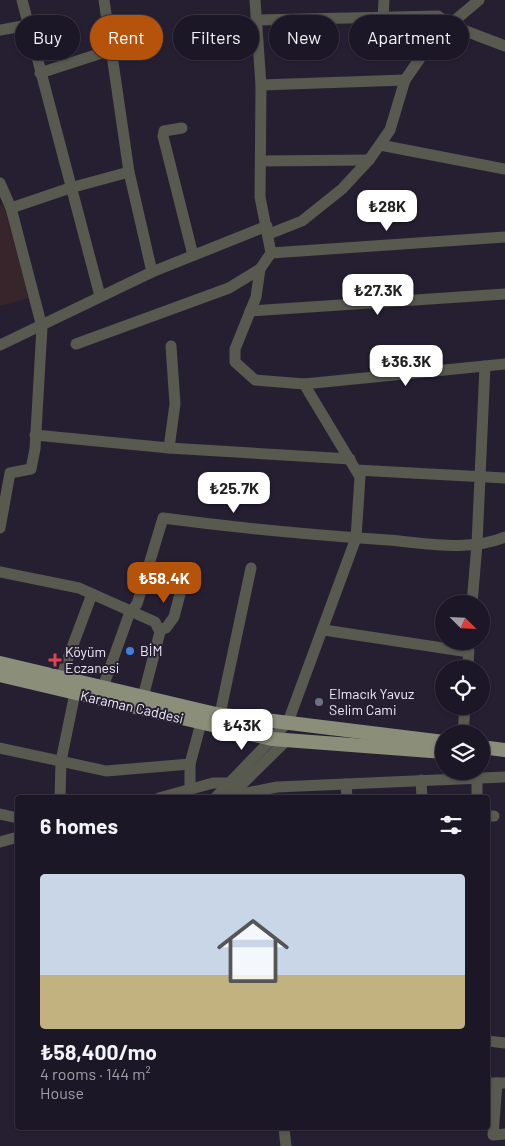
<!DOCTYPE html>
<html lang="en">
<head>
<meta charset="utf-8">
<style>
  body { margin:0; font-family:Barlow,sans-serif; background:#25202e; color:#f1f3f6; height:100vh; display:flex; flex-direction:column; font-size:19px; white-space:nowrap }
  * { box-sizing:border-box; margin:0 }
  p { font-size:16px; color:#a09fa7 }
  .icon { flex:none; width:28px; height:28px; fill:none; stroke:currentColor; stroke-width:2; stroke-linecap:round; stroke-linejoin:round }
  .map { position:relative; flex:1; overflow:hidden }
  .drawer { position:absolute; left:15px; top:795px; width:475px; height:335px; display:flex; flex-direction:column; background:#1c1726; border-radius:5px; box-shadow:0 1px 4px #0004,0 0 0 1px #3a3643 }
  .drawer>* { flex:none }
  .banner { position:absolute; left:15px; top:15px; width:475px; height:45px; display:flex; gap:10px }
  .needle { width:32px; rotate:114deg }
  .buttons { position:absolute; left:435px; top:595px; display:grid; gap:10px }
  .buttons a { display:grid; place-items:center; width:55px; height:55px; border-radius:50%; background:#1c1726; box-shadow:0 1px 4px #0004,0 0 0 1px #3a3643; font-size:25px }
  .price { position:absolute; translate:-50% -42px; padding:0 11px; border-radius:10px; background:#fff; color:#222; font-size:16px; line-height:32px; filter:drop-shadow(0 1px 2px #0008) }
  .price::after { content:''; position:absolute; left:50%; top:30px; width:15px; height:11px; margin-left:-8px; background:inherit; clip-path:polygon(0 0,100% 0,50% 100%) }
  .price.on { background:#b45309; color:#fff }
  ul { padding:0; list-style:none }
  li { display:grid; align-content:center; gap:10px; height:265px; padding:0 25px }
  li+li { border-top:1px solid #3a3643 }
  li span { display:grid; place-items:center; height:155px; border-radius:5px; color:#555 }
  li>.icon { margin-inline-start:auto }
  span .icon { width:90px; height:90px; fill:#fffc; stroke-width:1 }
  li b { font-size:21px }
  h2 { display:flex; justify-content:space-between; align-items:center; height:60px; padding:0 25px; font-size:21px }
  .tag { padding:0 18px; border-radius:22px; background:#1c1726; box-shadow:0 1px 4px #0004,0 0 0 1px #3a3643; font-size:18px; line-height:45px }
  .tag.on { background:#b45309; color:#fff }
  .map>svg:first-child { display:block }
  .education { fill:#37252b }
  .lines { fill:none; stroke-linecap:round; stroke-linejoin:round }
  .minor { stroke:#58594f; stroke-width:11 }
  .major { stroke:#8b8e79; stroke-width:14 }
  .shop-dot { fill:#3f7fe0; stroke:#261f32; stroke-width:2 }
  .health-dot { fill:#e0444e; stroke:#261f32; stroke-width:2 }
  .worship-dot { fill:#6b7280; stroke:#261f32; stroke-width:2 }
  .labels { text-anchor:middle; stroke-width:4; stroke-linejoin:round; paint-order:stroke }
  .poi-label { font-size:14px; fill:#ede9f6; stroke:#261f32; text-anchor:start }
  .street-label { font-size:14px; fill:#ede9f6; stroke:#261f32 }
</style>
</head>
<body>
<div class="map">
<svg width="505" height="1146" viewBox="0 0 505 1146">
  <rect width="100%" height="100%" fill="#261f32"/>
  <!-- education -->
  <polygon class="education" points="0,205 4,206 29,298 0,306"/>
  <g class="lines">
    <!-- minor -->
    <g class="minor">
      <polyline points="22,0 100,296"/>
      <polyline points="104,0 129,172 152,272"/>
      <polyline points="383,18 384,0"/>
      <polyline points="257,20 438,16 450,25 505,46"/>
      <polyline points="0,30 28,25"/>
      <polyline points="40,73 111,50"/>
      <polyline points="261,85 405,80"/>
      <polyline points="182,128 164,131 163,136 193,255"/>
      <polyline points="380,145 505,169"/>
      <polyline points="261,161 369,160"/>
      <polyline points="0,183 11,208 42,327 35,449 31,469 10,473 0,528"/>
      <polyline points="11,208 70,188 129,172"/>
      <polyline points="269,234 302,221 342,189 369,160 390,130 405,80 434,38 479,0"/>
      <polyline points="271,253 505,237"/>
      <polyline points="250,311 505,294"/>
      <polyline points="76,344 229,288 260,269"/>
      <polyline points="0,345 152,272 267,226"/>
      <polyline points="304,384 505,364"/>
      <polyline points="35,435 169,448 350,459"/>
      <polyline points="169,448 175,404 171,346"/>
      <polyline points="356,470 505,478"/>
      <polyline points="0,572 79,588 155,622 160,632 143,697"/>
      <polyline points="472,604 477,544 485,366"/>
      <polyline points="159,629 166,628 174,617 180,594"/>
      <polyline points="324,630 469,652"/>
      <polyline points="468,669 469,641"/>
      <polyline points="61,677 92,594"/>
      <path d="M103 687 130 612 137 604 163 518C238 528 313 535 388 540 426 543 469 552 505 537"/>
      <polyline points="220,714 251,568"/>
      <polyline points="463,734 465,706"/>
      <polyline points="0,748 106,771 190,764"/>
      <polyline points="477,778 477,798"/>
      <polyline points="421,780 422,798"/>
      <polyline points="346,784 347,798"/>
      <polyline points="190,789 190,764 201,723"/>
      <polyline points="231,795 287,740"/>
      <polyline points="60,798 61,761 75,693"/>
      <polyline points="159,798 213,783 229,783"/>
      <polyline points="215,798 288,722 356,538 360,477 304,384 255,380 235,362 235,349 256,297 260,269 271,253 260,197 261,85 255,0"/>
      <polyline points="221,798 277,787 505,777"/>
      <polyline points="0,814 18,818"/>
      <polyline points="488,816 494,816"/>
      <polyline points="0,842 18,837"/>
      <polyline points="488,1041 505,1043"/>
      <polyline points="488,1083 505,1083"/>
      <polyline points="497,1083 493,1135 505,1134"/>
      <polyline points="284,1128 286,1146"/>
    </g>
    <!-- major -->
    <g class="major">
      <polyline points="0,663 216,714 444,742"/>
      <polyline points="0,675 272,739 444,752"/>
      <polyline points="481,747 505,750"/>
    </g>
  </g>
  <!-- markers -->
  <circle class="shop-dot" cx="130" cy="651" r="5"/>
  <path class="health-dot" d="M52.5 652.5h5v5h5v5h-5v5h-5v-5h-5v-5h5z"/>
  <circle class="worship-dot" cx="319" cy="702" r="5"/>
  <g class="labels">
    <!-- poi labels -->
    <g class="poi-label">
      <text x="140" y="656">BİM</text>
      <text x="65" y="657">Köyüm<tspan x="65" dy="16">Eczanesi</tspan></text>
      <text x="329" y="699">Elmacık Yavuz<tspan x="329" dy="16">Selim Cami</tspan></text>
    </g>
    <!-- street labels -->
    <g class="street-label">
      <text transform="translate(132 707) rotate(13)" y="5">Karaman Caddesi</text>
    </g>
  </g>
</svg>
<div class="buttons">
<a><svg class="needle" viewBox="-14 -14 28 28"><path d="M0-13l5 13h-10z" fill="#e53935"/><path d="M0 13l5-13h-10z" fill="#a09fa7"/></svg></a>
<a><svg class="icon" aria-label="locate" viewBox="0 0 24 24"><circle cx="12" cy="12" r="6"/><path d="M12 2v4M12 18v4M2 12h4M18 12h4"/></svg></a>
<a><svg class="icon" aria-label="layers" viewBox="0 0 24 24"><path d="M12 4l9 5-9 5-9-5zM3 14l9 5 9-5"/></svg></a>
</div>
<b class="price" style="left:387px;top:232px">₺28K</b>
<b class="price" style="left:378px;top:316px">₺27.3K</b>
<b class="price" style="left:406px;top:387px">₺36.3K</b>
<b class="price" style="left:234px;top:514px">₺25.7K</b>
<b class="price on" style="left:164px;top:604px">₺58.4K</b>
<b class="price" style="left:242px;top:751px">₺43K</b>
<div class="banner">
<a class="tag">Buy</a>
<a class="tag on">Rent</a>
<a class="tag">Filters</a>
<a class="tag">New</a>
<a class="tag">Apartment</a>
</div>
<section class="drawer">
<h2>6 homes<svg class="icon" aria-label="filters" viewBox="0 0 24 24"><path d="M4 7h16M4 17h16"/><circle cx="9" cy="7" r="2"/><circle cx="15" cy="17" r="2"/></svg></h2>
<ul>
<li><span style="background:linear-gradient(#c9d6e8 65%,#c2b280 0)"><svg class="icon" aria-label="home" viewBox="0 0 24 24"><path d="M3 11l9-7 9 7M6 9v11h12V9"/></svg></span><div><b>₺58,400/mo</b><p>4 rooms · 144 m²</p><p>House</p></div></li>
</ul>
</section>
</div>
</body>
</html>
